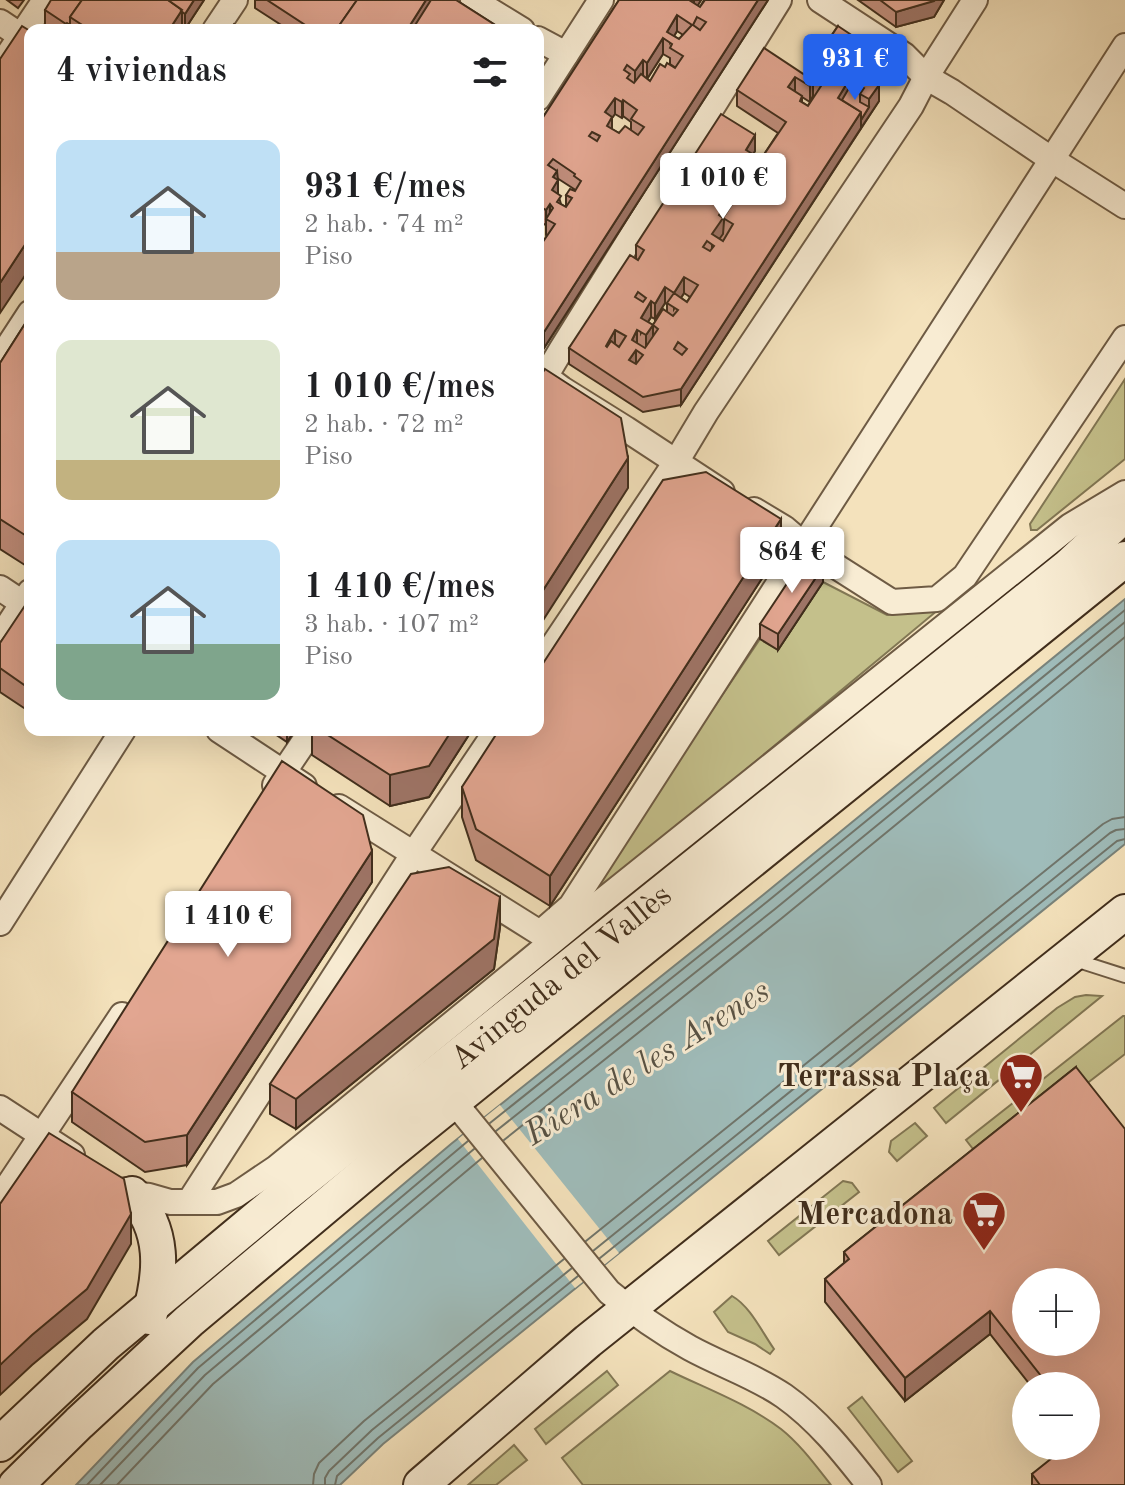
<!DOCTYPE html>
<html lang="es">
<head>
<meta charset="utf-8">
<style>
  body { margin:0; font-family:"Old Standard TT",serif; background:#f6f6f6; color:#202124; height:100vh; display:flex; flex-direction:column; font-size:30px; white-space:nowrap }
  * { box-sizing:border-box; margin:0 }
  p { font-size:26px; color:#757577 }
  .icon { flex:none; width:44px; height:44px; fill:none; stroke:currentColor; stroke-width:2; stroke-linecap:round; stroke-linejoin:round }
  .map { position:relative; flex:1; overflow:hidden }
  .side { position:absolute; left:24px; top:24px; width:520px; height:712px; display:flex; flex-direction:column; background:#fff; border-radius:16px; box-shadow:0 8px 32px #0002 }
  .side>* { flex:none }
  .buttons { position:absolute; left:1012px; top:1268px; display:grid; gap:16px }
  .buttons a { display:grid; place-items:center; width:88px; height:88px; border-radius:50%; background:#fff; box-shadow:0 8px 32px #0002; font-size:40px }
  .price { position:absolute; translate:-50% -68px; padding:0 18px; border-radius:8px; background:#fff; color:#222; font-size:26px; line-height:52px; filter:drop-shadow(0 2px 4px #0008) }
  .price::after { content:''; position:absolute; left:50%; top:48px; width:24px; height:18px; margin-left:-12px; background:inherit; clip-path:polygon(0 0,100% 0,50% 100%) }
  .price.on { background:#2563eb; color:#fff }
  ul { padding:0; list-style:none }
  li { display:flex; align-items:center; gap:24px; height:200px; padding:0 32px }
  li span { display:grid; place-items:center; flex:none; width:224px; height:160px; border-radius:16px; color:#555 }
  li>.icon { margin-inline-start:auto }
  span .icon { width:96px; height:96px; fill:#fffc; stroke-width:1 }
  li b { font-size:34px }
  h2 { display:flex; justify-content:space-between; align-items:center; height:96px; padding:0 32px; font-size:34px }
  .map>svg:first-child { display:block }
  .green { fill:#c4c08b; stroke:#827754; stroke-width:2 }
  .water { fill:#9fbcba; stroke:#79837b; stroke-width:2 }
  .pier { fill:#f4e2bc }
  .lines { fill:none; stroke-linecap:round; stroke-linejoin:round }
  .shore { stroke:#70756b; stroke-width:2 }
  .lane-casing { stroke:#6e5b44; stroke-width:16 }
  .street-casing { stroke:#6e5b44; stroke-width:28 }
  .secondary-casing { stroke:#412e1c; stroke-width:38 }
  .lane { stroke:#f8ecd3; stroke-width:12 }
  .street { stroke:#f8ecd3; stroke-width:24 }
  .secondary { stroke:#f8ecd3; stroke-width:34 }
  .wall { fill:#c28f7d; stroke:#412e1c; stroke-width:2; fill-rule:evenodd }
  .shaded-wall { fill:#9e7466; stroke:#412e1c; stroke-width:2 }
  .building { fill:#e2a691; stroke:#412e1c; stroke-width:2; fill-rule:evenodd }
  .labels { text-anchor:middle; stroke-width:6; stroke-linejoin:round; paint-order:stroke }
  .street-label { font-size:32px; fill:#412e1c; stroke:#f8ecd3 }
  .poi-label { font-size:32px; font-weight:bold; fill:#412e1c; stroke:#f8ecd3; text-anchor:end }
  .water-label { font-size:34px; font-style:italic; fill:#585244; stroke:#f8ecd3 }
</style>
</head>
<body>
<div class="map">
<svg width="1125" height="1485" viewBox="0 0 1125 1485">
  <rect width="100%" height="100%" fill="#f4e2bc"/>
  <filter id="stains"><feTurbulence type="fractalNoise" baseFrequency=".0025" numOctaves="4"/><feColorMatrix values="0 0 0 0 .2 0 0 0 0 .09 0 0 0 0 .02 0 0 0 .5 -.17"/></filter>
  <radialGradient id="worn" r=".72"><stop offset=".6" stop-color="#630" stop-opacity="0"/><stop offset="1" stop-color="#630" stop-opacity=".3"/></radialGradient>
  <!-- green -->
  <g class="green">
    <polygon points="1125,379 1125,459 1037,530 1031,530 1030,524"/>
    <polygon points="823,582 887,615 944,605 578,909 760,639 778,650"/>
    <polygon points="1086,995 1102,996 946,1123 934,1108 1057,1008 1075,997"/>
    <polygon points="1123,1016 1125,1016 1125,1054 984,1163 966,1140"/>
    <polygon points="915,1123 927,1136 897,1161 889,1152 891,1141"/>
    <polygon points="843,1181 852,1183 859,1192 779,1255 768,1241"/>
    <path d="M732 1296C750 1306 762 1332 774 1349L770 1354 755 1344 728 1332 714 1312Z"/>
    <polygon points="607,1371 618,1385 546,1444 535,1429"/>
    <path d="M670 1371C707 1389 748 1404 781 1429 801 1445 816 1466 831 1485H583L562 1458Z"/>
    <polygon points="862,1397 912,1461 898,1472 848,1408"/>
    <polygon points="514,1445 527,1460 496,1485 468,1485"/>
  </g>
  <!-- water -->
  <polygon class="water" points="1125,599 1125,844 383,1444 340,1485 76,1485 193,1362 451,1144 763,895"/>
  <!-- pier -->
  <polygon class="pier" points="500,1105 619,1253 575,1288 458,1139"/>
  <g class="lines">
    <!-- shore -->
    <g class="shore">
      <polyline points="490,1123 768,901 1125,610"/>
      <polyline points="496,1131 775,909 1125,622"/>
      <polyline points="504,1140 782,918 1125,637"/>
      <polyline points="586,1241 1103,824 1112,819 1125,817"/>
      <polyline points="593,1251 1110,833 1116,830 1125,829"/>
      <polyline points="600,1258 1117,841 1125,839"/>
      <polyline points="87,1485 198,1368 468,1141"/>
      <polyline points="100,1485 205,1375 474,1149"/>
      <polyline points="117,1485 213,1384 482,1158"/>
      <polyline points="313,1485 314,1474 319,1463 364,1421 564,1259"/>
      <polyline points="325,1485 325,1478 329,1471 372,1430 572,1268"/>
      <polyline points="335,1485 337,1476 378,1438 578,1276"/>
    </g>
    <!-- lane casing -->
    <g class="lane-casing">
      <polyline id="lane" points="1072,959 1125,976"/>
    </g>
    <!-- street casing -->
    <g class="street-casing">
      <g id="street">
        <polyline points="473,0 522,30"/>
        <polyline points="820,0 904,55 926,77 952,92 1051,159 1125,206"/>
        <polyline points="0,22 30,42"/>
        <polyline points="215,30 235,0"/>
        <polyline points="538,39 566,54"/>
        <polyline points="0,67 45,0"/>
        <polyline points="538,98 601,0"/>
        <polyline points="0,359 30,313"/>
        <polyline points="538,371 562,389 626,429 722,492"/>
        <polyline points="538,389 561,350 779,0"/>
        <polyline points="754,510 784,528 804,545 826,560 892,602 937,599 965,576 1125,338"/>
        <polyline points="0,588 30,608"/>
        <polyline points="0,638 30,592"/>
        <polyline points="538,668 676,462 706,412 911,106 926,77 975,0"/>
        <polyline points="219,730 304,786"/>
        <polyline points="275,785 312,730"/>
        <polyline points="339,807 540,933 571,906 1125,46"/>
        <polyline points="0,923 123,730"/>
        <polyline points="0,1108 72,1155"/>
        <path d="M464 1114 609 1292C634 1313 661 1332 690 1348 721 1365 755 1376 784 1396 818 1420 843 1452 869 1485"/>
        <polyline points="126,1190 132,1194 149,1196 170,1202 217,1202 236,1195 276,1168 597,905 1070,526 1125,493"/>
        <polyline points="0,1198 122,1015"/>
        <polyline points="189,1202 414,853 497,730"/>
      </g>
    </g>
    <!-- secondary casing -->
    <g class="secondary-casing">
      <g id="secondary">
        <path d="M132 1194C165 1230 162 1272 149 1317"/>
        <polyline points="0,1444 106,1344 281,1198 1069,566 1125,514"/>
        <polyline points="16,1485 79,1423 189,1321 389,1153 1125,559"/>
        <polyline points="421,1485 588,1341 1125,912"/>
      </g>
    </g>
    <!-- lane -->
    <use href="#lane" class="lane"/>
    <!-- street -->
    <use href="#street" class="street"/>
    <!-- secondary -->
    <use href="#secondary" class="secondary"/>
  </g>
  <!-- wall -->
  <g class="wall">
    <polygon points="7,0 24,0 18,8"/>
    <polygon points="204,0 185,29 182,28 182,30 51,30 45,26 45,10"/>
    <polygon points="255,0 456,0 503,30 289,30 255,8"/>
    <path d="M619 0H701L697 6 700 7 704 0H768L544 348 538 344V249L547 236 546 235V225L540 222 538 225V125ZM677 31 683 35 679 39 674 36ZM663 54 670 58V64L676 68 665 67 650 81 647 79ZM615 114 622 118 623 116 631 122V130L619 133 612 129V118ZM557 178 574 189V190L566 195V207L561 204 558 194Z"/>
    <polygon points="858,0 944,0 934,17 896,27"/>
    <path d="M838 26 879 101 681 405 643 412 569 364V348L636 258V245L755 151 753 154 761 159 778 133 737 106V90L805 75ZM813 96 808 106 802 102V97L810 102ZM684 293 690 297 687 302 681 298ZM665 303 667 304V312L653 325 648 322 651 317 655 319Z"/>
    <polygon points="30,316 30,564 28,567 0,549 0,363"/>
    <polygon points="781,549 550,906 476,860 462,817 462,787"/>
    <polygon points="823,582 778,650 760,639 760,624"/>
    <polygon points="30,603 30,712 0,692 0,643"/>
    <polygon points="269,730 295,730 287,742"/>
    <polygon points="312,730 472,730 429,797 390,806 312,755"/>
    <polygon points="372,882 187,1165 145,1172 72,1122 72,1092"/>
    <polygon points="500,927 494,969 296,1129 270,1114 270,1084"/>
    <polygon points="1076,1067 1125,1485 1032,1485 1032,1474 1086,1446 1086,1386 1031,1386 990,1334 905,1401 825,1302 825,1279 844,1263 844,1252"/>
  </g>
  <!-- shaded-wall -->
  <g class="shaded-wall">
    <polygon points="194,0 204,0 185,29 185,14"/>
    <polygon points="426,0 439,0 422,30 407,30"/>
    <polygon points="694,0 701,0 694,12"/>
    <polygon points="758,0 768,0 544,348 544,332"/>
    <polygon points="935,0 944,0 934,17 896,27 896,12"/>
    <polygon points="182,10 182,30 169,30"/>
    <polygon points="677,15 677,31 670,43 667,32"/>
    <polygon points="663,38 663,54 647,79 647,63"/>
    <polygon points="643,60 643,76 635,87 635,71"/>
    <polygon points="795,77 795,92 788,87"/>
    <polygon points="813,80 813,96 810,102 810,86"/>
    <polygon points="849,80 849,96 842,108 838,98"/>
    <polygon points="879,85 879,101 861,128 861,120 869,107 869,99"/>
    <polygon points="615,98 615,114 612,118 612,132 607,141 605,112"/>
    <polygon points="623,100 623,116 622,118 622,102"/>
    <polygon points="861,112 861,128 681,405 681,389"/>
    <polygon points="755,135 755,151 747,164 747,179 741,172 746,150"/>
    <polygon points="557,171 558,180 558,196 552,190 553,177"/>
    <polygon points="726,196 723,234 712,249 712,234 721,204"/>
    <polygon points="550,204 550,220 546,219 546,225 546,210"/>
    <polygon points="540,207 540,222 538,225 538,209"/>
    <polygon points="30,237 30,268 0,313 0,283"/>
    <polygon points="684,277 684,293 674,309 674,293"/>
    <polygon points="665,287 665,303 655,319 655,304"/>
    <polygon points="651,301 651,317 641,333 641,318"/>
    <polygon points="653,325 653,341 646,351 646,335"/>
    <polygon points="615,330 615,346 606,362 606,346"/>
    <polygon points="637,330 637,346 632,340"/>
    <polygon points="636,350 636,366 629,360"/>
    <polygon points="628,458 628,488 538,628 538,598"/>
    <polygon points="781,519 781,549 550,906 550,876"/>
    <polygon points="30,534 30,564 28,567 28,537"/>
    <polygon points="823,567 823,582 778,650 778,634"/>
    <polygon points="287,730 295,730 287,742"/>
    <polygon points="452,730 472,730 429,797 390,806 390,775"/>
    <polygon points="372,851 372,882 187,1165 187,1135"/>
    <polygon points="500,897 500,927 494,969 296,1129 296,1099"/>
    <polygon points="131,1214 131,1244 87,1319 32,1365 0,1395 0,1365"/>
    <polygon points="990,1311 990,1334 905,1401 905,1378"/>
  </g>
  <!-- building -->
  <g class="building">
    <polygon points="51,0 82,0 70,17 70,25 67,23 66,24 45,10"/>
    <polygon points="82,0 168,0 182,10 169,30 90,30 70,17"/>
    <polygon points="168,0 194,0 185,14 181,11 182,10"/>
    <polygon points="267,0 357,0 336,30 313,30"/>
    <polygon points="357,0 426,0 407,30 336,30"/>
    <polygon points="431,0 456,0 503,30 412,30"/>
    <path d="M619 0H689L700 7 705 0H758L544 332 538 328V249L555 224 546 219 553 208 550 204 546 210 540 207 538 209V125ZM677 15 692 25 679 39 667 32ZM697 17 706 22 700 30 693 25ZM663 38 672 44 670 48 683 56 675 68 667 63 665 67 660 64 650 81 641 74 634 83 627 78 630 74 624 70 627 65 635 71 643 60 647 63ZM615 98 622 102 623 100 637 110 631 119 644 127 638 135 625 126 619 133 607 126 612 117 605 112ZM592 132 600 136 597 141 589 136ZM553 159 575 174 574 176 581 181 575 191 570 189 566 195 572 198 566 207 557 202 561 196 552 190 558 180 553 177 557 171 548 165Z"/>
    <polygon points="880,0 935,0 934,1 896,12"/>
    <polygon points="234,24 244,30 230,30"/>
    <polygon points="22,26 30,31 30,237 0,283 0,59"/>
    <path d="M838 26 871 48 879 85 869 99 860 94 864 88 849 80 838 98 861 112 681 389 643 397 569 348 630 255 638 260 644 250 636 245 721 114 755 135 746 150 761 159 786 122 737 90 764 48 805 75ZM795 77 810 86 813 80 821 86 808 106 800 101 802 96 788 87ZM747 163 755 168 749 178 741 172ZM759 163 770 170 766 176 755 168ZM744 185 754 191 750 199 739 193ZM726 196 734 201 723 218 719 215 724 207 721 204ZM723 218 733 224 723 241 712 234ZM707 241 714 246 710 251 703 247ZM684 277 698 285 687 302 674 293ZM665 287 674 293 667 303 678 310 673 316 663 309 653 325 641 318 651 301 655 304ZM638 292 646 298 643 302 635 297ZM653 325 658 329 645 348 632 340 637 330 646 335ZM615 330 626 336 619 347 611 341 607 347 606 346ZM678 342 687 349 682 355 674 349ZM636 350 643 355 636 364 629 360Z"/>
    <polygon points="849,88 860,94 860,102 869,107 861,120 861,112 842,100"/>
    <polygon points="30,316 30,534 28,537 0,519 0,363"/>
    <polygon points="545,369 621,418 628,458 538,598 538,380"/>
    <polygon points="706,472 781,519 550,876 476,829 462,787 499,730 538,730 538,671 663,480"/>
    <polygon points="806,555 823,567 778,634 760,624"/>
    <polygon points="28,601 30,603 30,689 0,668 0,643"/>
    <polygon points="320,730 452,730 429,766 390,775"/>
    <polygon points="282,761 363,815 372,851 187,1135 145,1142 72,1092"/>
    <polygon points="449,867 500,897 494,939 296,1099 270,1084 411,874"/>
    <path d="M1076 1067 1125 1129V1485H1040L1032 1474 1067 1446H1086V1386H1049L990 1311 905 1378 825 1279 849 1259 844 1252ZM1026 1282H1086V1342H1026Z"/>
    <polygon points="49,1133 124,1179 131,1214 87,1289 32,1335 0,1365 0,1204"/>
  </g>
  <!-- icons -->
  <defs>
    <g id="supermarket-pin" transform="scale(2.3)"><path d="M0 17L-7.5 6A9.5 9.5 0 1 1 7.5 6Z" fill="#8f2418" stroke="#f8ecd3"/><path d="M-6-5.5h2.5l.6 2H6L4.5 2H-2.5L-4.4-4H-6ZM-1.5 3.2a1.3 1.3 0 1 0 .1 0ZM3 3.2a1.3 1.3 0 1 0 .1 0Z" fill="#fff"/></g>
  </defs>
  <g fill-rule="evenodd">
    <use href="#supermarket-pin" x="1021" y="1075"/>
    <use href="#supermarket-pin" x="984" y="1213"/>
  </g>
  <g class="labels">
    <!-- street labels -->
    <g class="street-label">
      <text transform="translate(560 976) rotate(-39)" y="11">Avinguda del Vallès</text>
    </g>
    <!-- poi labels -->
    <g class="poi-label">
      <text x="990" y="1086">Terrassa Plaça</text>
      <text x="953" y="1224">Mercadona</text>
    </g>
    <!-- water labels -->
    <g class="water-label">
      <text transform="translate(646 1061) rotate(-32)" y="12">Riera de les Arenes</text>
    </g>
  </g>
  <rect width="100%" height="100%" filter="url(#stains)"/>
  <rect width="100%" height="100%" fill="url(#worn)"/>
</svg>
<div class="buttons">
<a>+</a>
<a>−</a>
</div>
<b class="price on" style="left:855px;top:102px">931 €</b>
<b class="price" style="left:723px;top:221px">1 010 €</b>
<b class="price" style="left:792px;top:595px">864 €</b>
<b class="price" style="left:228px;top:959px">1 410 €</b>
<section class="side">
<h2>4 viviendas<svg class="icon" aria-label="filters" viewBox="0 0 24 24"><path d="M4 7h16M4 17h16"/><circle cx="9" cy="7" r="2"/><circle cx="15" cy="17" r="2"/></svg></h2>
<ul>
<li><span style="background:linear-gradient(#bfe0f5 70%,#b9a48a 0)"><svg class="icon" aria-label="home" viewBox="0 0 24 24"><path d="M3 11l9-7 9 7M6 9v11h12V9"/></svg></span><div><b>931 €/mes</b><p>2 hab. · 74 m²</p><p>Piso</p></div></li>
<li><span style="background:linear-gradient(#dfe7d0 75%,#c2b280 0)"><svg class="icon" aria-label="home" viewBox="0 0 24 24"><path d="M3 11l9-7 9 7M6 9v11h12V9"/></svg></span><div><b>1 010 €/mes</b><p>2 hab. · 72 m²</p><p>Piso</p></div></li>
<li><span style="background:linear-gradient(#bfe0f5 65%,#7fa58c 0)"><svg class="icon" aria-label="home" viewBox="0 0 24 24"><path d="M3 11l9-7 9 7M6 9v11h12V9"/></svg></span><div><b>1 410 €/mes</b><p>3 hab. · 107 m²</p><p>Piso</p></div></li>
</ul>
</section>
</div>
</body>
</html>
